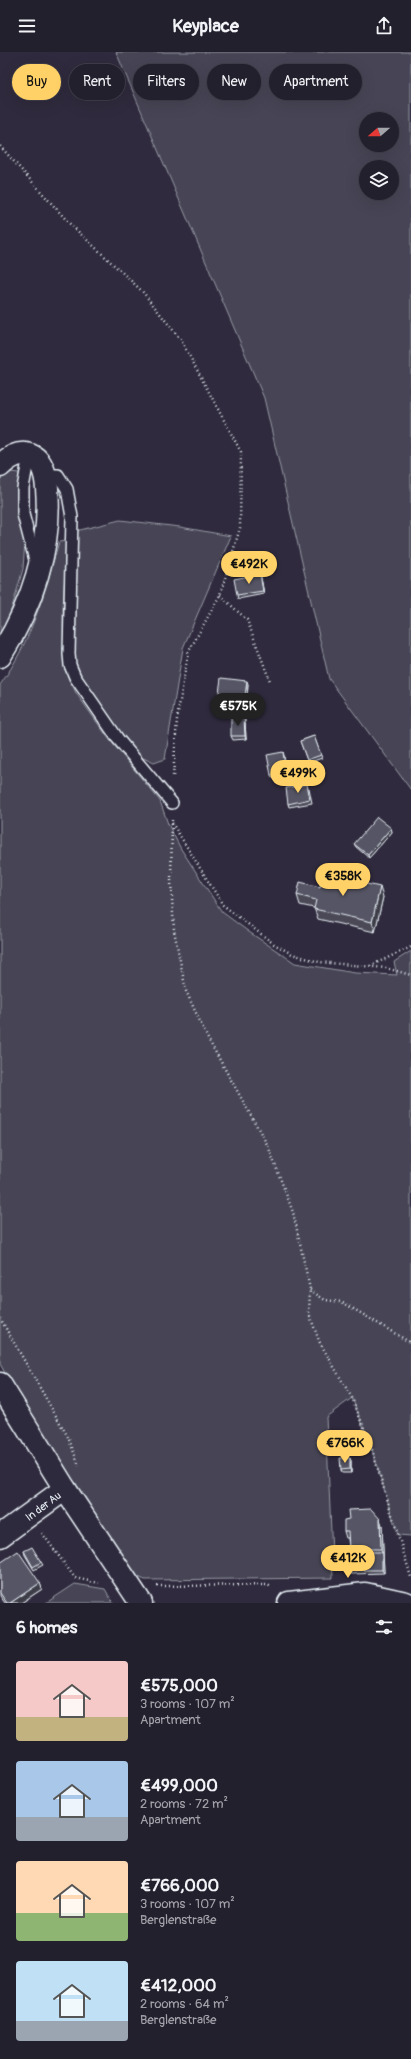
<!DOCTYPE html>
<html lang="en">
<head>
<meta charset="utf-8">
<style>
  body { margin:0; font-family:Pangolin,sans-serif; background:#2f2d3a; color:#f1f3f6; height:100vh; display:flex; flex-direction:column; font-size:15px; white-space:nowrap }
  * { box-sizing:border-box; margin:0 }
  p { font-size:13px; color:#a3a3aa }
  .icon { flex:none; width:22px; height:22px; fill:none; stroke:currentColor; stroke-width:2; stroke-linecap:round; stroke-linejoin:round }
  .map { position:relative; height:1551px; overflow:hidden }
  .details { display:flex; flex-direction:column; background:#23202e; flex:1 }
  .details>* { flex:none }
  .top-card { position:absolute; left:12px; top:12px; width:387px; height:36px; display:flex; gap:8px }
  .needle { width:26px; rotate:250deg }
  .controls { position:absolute; left:359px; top:60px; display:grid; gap:8px }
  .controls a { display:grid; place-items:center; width:40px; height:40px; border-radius:50%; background:#23202e; box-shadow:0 4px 16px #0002,0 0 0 1px #403e4a; font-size:20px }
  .price { position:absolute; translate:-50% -34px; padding:0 9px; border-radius:14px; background:#ffd166; color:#111; font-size:13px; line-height:26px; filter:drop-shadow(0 1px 2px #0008) }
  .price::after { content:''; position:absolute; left:50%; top:24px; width:12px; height:9px; margin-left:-6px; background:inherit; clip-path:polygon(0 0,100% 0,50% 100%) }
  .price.active { background:#222; color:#fff }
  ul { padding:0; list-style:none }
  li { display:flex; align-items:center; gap:12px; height:100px; padding:0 16px }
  li span { display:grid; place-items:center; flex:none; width:112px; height:80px; border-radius:4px; color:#555 }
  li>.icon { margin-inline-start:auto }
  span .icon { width:48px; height:48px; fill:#fffc; stroke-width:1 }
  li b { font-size:17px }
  h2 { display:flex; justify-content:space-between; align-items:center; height:48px; padding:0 16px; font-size:17px }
  .pill { padding:0 14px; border-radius:18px; background:#23202e; box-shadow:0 4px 16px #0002,0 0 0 1px #403e4a; font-size:14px; line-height:36px }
  .pill.active { background:#ffd166; color:#111 }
  header { display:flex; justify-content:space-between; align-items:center; height:52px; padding:0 16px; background:#23202e; font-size:18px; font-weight:800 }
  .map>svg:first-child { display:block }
  .green { fill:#464455; stroke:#979aa6; fill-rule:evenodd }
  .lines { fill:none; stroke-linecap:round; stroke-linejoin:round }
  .lane-casing { stroke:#e8f1f8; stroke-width:14 }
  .street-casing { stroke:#e8f1f8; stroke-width:25 }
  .secondary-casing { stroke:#e8f1f8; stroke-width:25 }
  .path { stroke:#e8f1f8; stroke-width:2.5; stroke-dasharray:1 3; stroke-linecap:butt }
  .lane { stroke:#2f2a3d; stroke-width:11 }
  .street { stroke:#2f2a3d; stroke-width:22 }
  .secondary { stroke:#2f2a3d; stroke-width:22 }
  .wall { fill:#4b4957; stroke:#e8f1f8 }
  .shaded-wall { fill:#3d3c47; stroke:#e8f1f8 }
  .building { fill:#575565; stroke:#e8f1f8 }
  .labels { text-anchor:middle; stroke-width:3; stroke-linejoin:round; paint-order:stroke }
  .street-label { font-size:11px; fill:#e8f1f8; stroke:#2f2a3d }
</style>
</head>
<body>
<header><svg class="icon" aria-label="menu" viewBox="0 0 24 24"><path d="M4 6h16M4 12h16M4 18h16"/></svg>Keyplace<svg class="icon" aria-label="share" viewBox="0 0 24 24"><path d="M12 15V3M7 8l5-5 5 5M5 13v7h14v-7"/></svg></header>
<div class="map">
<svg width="411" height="1551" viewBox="0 0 411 1551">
  <rect width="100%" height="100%" fill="#2f2a3d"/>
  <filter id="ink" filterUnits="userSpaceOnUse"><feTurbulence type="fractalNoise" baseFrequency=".025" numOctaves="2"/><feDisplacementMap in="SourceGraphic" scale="8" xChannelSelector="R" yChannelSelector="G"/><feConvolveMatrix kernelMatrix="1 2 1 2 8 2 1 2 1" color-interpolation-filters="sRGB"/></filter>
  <g filter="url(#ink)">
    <!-- green -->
    <g class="green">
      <path d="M116 0H411V738L329 627 264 346ZM366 67H392V93H366ZM366 115H392V141H366Z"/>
      <polygon points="10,420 19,421 18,447 25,489 23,517 9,566 0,582 0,427"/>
      <polygon points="120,468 180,475 231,484 183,596 165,707 154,711 139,704 83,630 77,620 72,600 76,479"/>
      <path d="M67 489 63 555 64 614 76 641 109 687 160 749 168 772 181 797 222 860 249 880 295 911 355 921 397 923 394 910 411 899V1484L398 1483 370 1391 352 1346 326 1365 333 1526 145 1528 134 1523 25 1356 0 1312V633C32 588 44 542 59 490Z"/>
      <polygon points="75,1532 105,1537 113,1551 46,1551"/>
    </g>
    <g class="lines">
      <!-- lane casing -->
      <g class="lane-casing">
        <g id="lane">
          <polyline points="29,403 23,436 23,462 36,512"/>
          <polyline points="46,423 58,423 67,437 72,465 69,602 70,613 75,625 118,687 172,751"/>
        </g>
      </g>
      <!-- street casing -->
      <g class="street-casing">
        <g id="street">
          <polyline points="0,1484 65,1437"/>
          <polyline points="289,1551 365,1542 406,1551"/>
        </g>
      </g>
      <!-- secondary casing -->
      <g class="secondary-casing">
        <g id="secondary">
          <path d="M0 414C8 406 18 399 30 403 43 408 46 424 47 436 52 494 31 556 0 604"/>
          <polyline points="0,1332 65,1437 141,1551"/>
        </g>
      </g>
      <!-- path -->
      <g class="path">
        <polyline points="0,94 70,172 142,239 181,288 241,400 240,476 220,543 188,601 177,667 173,725"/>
        <polyline points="220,543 247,568 270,629"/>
        <polyline points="172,768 171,830 174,878 186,939 207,985 268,1094 293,1160 310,1237 309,1261 319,1289 352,1346 370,1391 411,1525"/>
        <polyline points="172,771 223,853 274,892 292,902 319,910 386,916 411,923"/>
        <polyline points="370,914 411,895"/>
        <polyline points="310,1238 325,1248 342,1250 411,1291"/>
        <polyline points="0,1266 68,1385 79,1414"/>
        <polyline points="42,1481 75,1526 99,1531"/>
        <polyline points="157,1534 268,1533 272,1536"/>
      </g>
      <!-- lane -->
      <use href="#lane" class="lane"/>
      <!-- street -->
      <use href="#street" class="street"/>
      <!-- secondary -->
      <use href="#secondary" class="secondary"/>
    </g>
    <!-- wall -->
    <g class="wall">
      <polygon points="260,522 261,526 264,542 238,547 237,543"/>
      <polygon points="248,632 247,647 220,645 219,641"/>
      <polygon points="245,668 246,687 233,688 231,684"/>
      <polygon points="314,684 322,706 308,711 300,689"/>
      <polygon points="283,700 284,704 287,723 272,726 271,723"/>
      <polygon points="309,736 312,751 289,755 288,752"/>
      <polygon points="391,776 392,780 369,806 356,795 354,792"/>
      <polygon points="320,835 383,845 375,880 318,867 314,856 300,853 297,843"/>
      <polygon points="350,1406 351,1409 351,1421 342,1421 341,1418"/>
      <polygon points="382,1473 384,1521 351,1522 350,1518 350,1500 349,1497 348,1486 346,1486 344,1479"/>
      <polygon points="24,1499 41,1510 43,1513 34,1518 25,1503"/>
      <polygon points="0,1511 40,1531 42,1537 21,1551 5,1551 0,1544"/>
    </g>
    <!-- shaded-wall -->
    <g class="shaded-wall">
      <polygon points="260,522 261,526 264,542 263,539"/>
      <polygon points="247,629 248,632 247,647 245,644"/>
      <polygon points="244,665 245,668 246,687 245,684"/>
      <polygon points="283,700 284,704 287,723 286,720"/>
      <polygon points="391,776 392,780 369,806 368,803"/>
      <polygon points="380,835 383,845 375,880 372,870"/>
      <polygon points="350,1406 351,1409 351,1421 350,1417"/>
      <polygon points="380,1467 382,1473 384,1521 382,1518 382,1500 381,1497"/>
      <polygon points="40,1531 42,1537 21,1551 10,1551"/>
    </g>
    <!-- building -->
    <g class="building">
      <polygon points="260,522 263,539 237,543 234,527"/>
      <polygon points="221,626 247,629 245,644 219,641"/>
      <polygon points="231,665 244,665 245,684 231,684"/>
      <polygon points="314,684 321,703 307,708 300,689"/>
      <polygon points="283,700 286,720 271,723 267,703"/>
      <polygon points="307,732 310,747 288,752 286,736"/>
      <polygon points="377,765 391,776 368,803 354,792"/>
      <polygon points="323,822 380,835 372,870 314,857 316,848 297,843 300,830 320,835"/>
      <polygon points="340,1406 350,1406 350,1417 341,1418"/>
      <polygon points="371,1457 380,1467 381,1497 349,1497 348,1479 344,1479 344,1468 349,1467 348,1458"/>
      <polygon points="32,1495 41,1510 33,1515 24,1499"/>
      <polygon points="18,1499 40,1531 10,1551 7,1551 0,1541 0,1511"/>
      <rect x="350" y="1500" width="32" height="18"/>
    </g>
  </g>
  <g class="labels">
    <!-- street labels -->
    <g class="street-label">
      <text transform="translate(43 1454) rotate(-37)" y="4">In der Au</text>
    </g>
  </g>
</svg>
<div class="controls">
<a><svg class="needle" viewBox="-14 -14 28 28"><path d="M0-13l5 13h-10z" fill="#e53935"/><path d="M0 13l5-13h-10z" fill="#a3a3aa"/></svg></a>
<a><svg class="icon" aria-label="layers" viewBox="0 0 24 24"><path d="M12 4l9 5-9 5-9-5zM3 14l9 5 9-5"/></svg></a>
</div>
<b class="price" style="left:249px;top:533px">€492K</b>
<b class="price active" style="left:238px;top:675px">€575K</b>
<b class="price" style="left:298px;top:742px">€499K</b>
<b class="price" style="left:343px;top:845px">€358K</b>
<b class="price" style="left:345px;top:1412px">€766K</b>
<b class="price" style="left:348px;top:1527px">€412K</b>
<div class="top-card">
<a class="pill active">Buy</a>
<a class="pill">Rent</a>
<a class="pill">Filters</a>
<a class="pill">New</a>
<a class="pill">Apartment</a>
</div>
</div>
<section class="details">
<h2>6 homes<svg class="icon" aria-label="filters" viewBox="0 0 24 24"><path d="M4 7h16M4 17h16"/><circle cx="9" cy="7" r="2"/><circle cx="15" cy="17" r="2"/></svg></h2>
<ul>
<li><span style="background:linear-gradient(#f6c9c9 70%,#c2b280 0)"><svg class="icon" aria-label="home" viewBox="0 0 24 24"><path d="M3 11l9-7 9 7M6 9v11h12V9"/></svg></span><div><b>€575,000</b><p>3 rooms · 107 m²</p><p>Apartment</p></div></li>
<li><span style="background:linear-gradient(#a9c7e8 70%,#9aa5b1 0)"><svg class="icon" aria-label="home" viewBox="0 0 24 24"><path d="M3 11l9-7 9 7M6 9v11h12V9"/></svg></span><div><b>€499,000</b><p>2 rooms · 72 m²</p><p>Apartment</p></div></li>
<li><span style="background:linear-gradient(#ffd9b3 65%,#8fb573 0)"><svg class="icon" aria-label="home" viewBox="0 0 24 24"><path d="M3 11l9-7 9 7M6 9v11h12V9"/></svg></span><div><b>€766,000</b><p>3 rooms · 107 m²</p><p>Berglenstraße</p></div></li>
<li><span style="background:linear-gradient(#bfe0f5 75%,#9aa5b1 0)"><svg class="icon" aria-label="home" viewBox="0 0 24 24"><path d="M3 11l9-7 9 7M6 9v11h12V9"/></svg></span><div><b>€412,000</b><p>2 rooms · 64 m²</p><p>Berglenstraße</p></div></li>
</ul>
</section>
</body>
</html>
